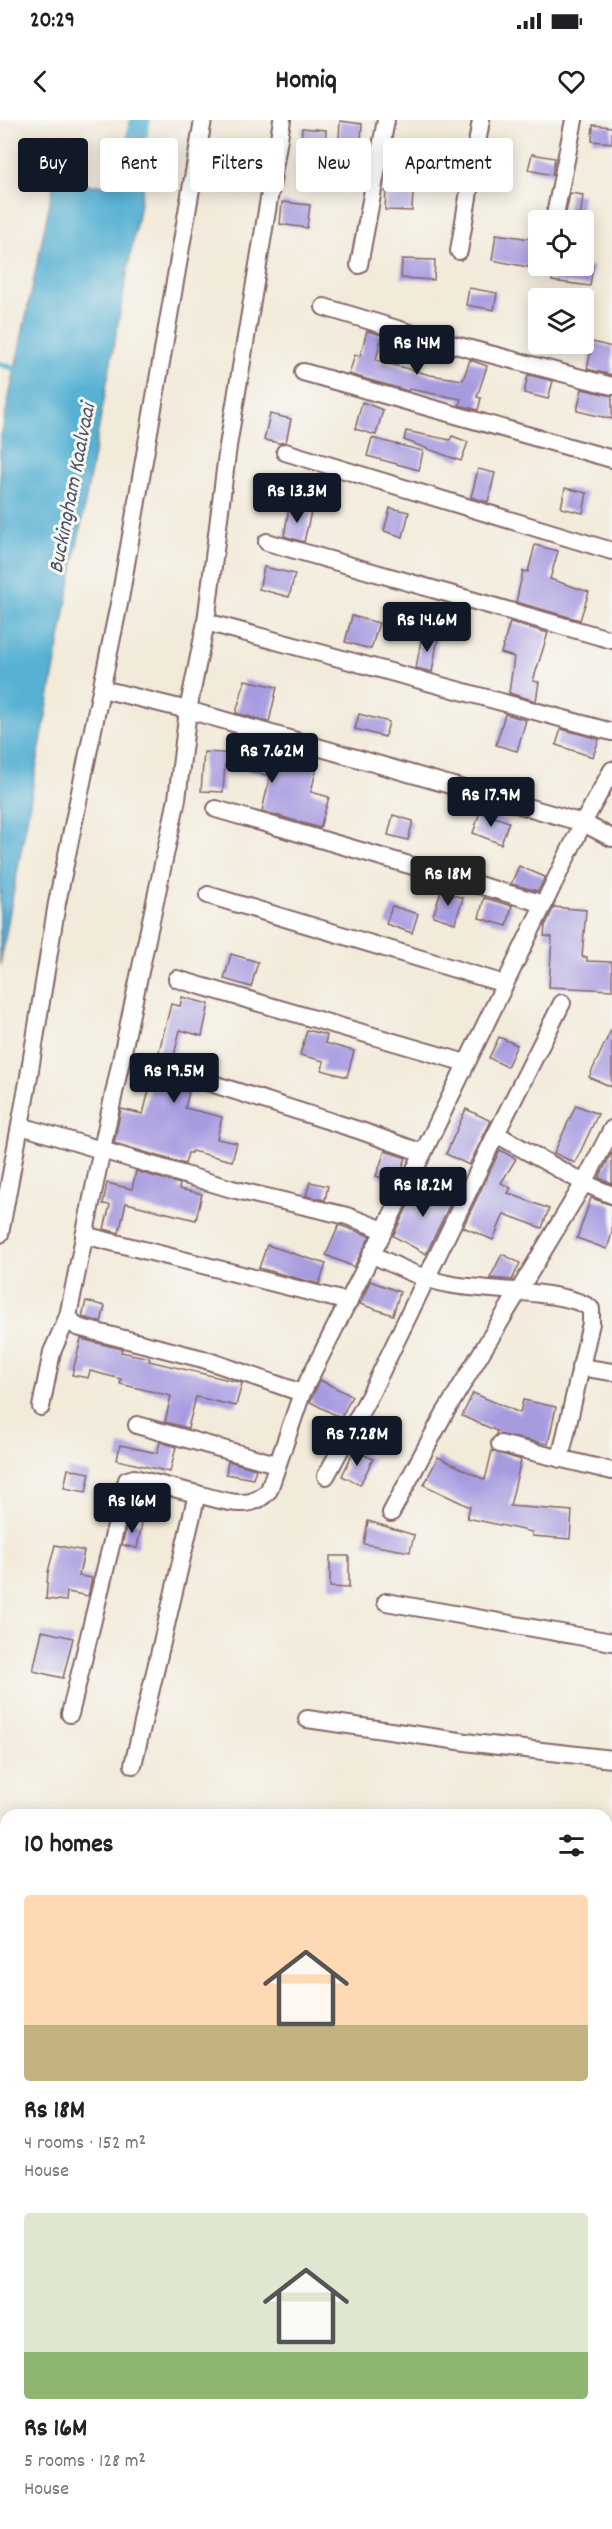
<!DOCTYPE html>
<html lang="en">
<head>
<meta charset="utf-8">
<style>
  body { margin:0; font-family:Dekko,sans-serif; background:#f2f2f2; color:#202124; height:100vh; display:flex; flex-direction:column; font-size:22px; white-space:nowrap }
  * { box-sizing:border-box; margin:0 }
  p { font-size:20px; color:#757577 }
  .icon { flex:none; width:33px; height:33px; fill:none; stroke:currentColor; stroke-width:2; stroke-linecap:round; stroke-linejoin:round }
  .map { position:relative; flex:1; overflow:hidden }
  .sheet { position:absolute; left:0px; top:1689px; width:612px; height:720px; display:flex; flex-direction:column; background:#fff; border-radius:18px 18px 0 0; box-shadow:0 3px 15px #0003 }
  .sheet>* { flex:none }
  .hud { position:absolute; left:18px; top:18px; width:576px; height:54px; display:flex; gap:12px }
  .buttons { position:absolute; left:528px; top:90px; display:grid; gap:12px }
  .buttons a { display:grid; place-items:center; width:66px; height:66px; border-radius:6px; background:#fff; box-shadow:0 3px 15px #0003; font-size:30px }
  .price { position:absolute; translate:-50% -51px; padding:0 14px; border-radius:6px; background:#111827; color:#fff; font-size:20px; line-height:39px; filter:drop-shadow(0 2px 3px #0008) }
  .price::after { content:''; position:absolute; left:50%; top:36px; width:18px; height:14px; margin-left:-9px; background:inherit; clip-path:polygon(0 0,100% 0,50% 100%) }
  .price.on { background:#222; color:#fff }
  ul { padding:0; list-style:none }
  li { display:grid; align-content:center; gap:12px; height:318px; padding:0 24px }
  li span { display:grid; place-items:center; height:186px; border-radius:6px; color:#555 }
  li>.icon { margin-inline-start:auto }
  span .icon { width:108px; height:108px; fill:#fffc; stroke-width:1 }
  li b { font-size:26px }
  h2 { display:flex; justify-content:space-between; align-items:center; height:72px; padding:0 24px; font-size:26px }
  .chip { padding:0 21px; border-radius:6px; background:#fff; box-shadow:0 3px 15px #0003; font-size:21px; line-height:54px }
  .chip.on { background:#111827; color:#fff }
  .status { display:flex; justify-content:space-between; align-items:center; height:42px; padding:0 30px; background:#fff; direction:ltr }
  .status svg { height:16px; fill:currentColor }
  header { display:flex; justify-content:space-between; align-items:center; height:78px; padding:0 24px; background:#fff; font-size:27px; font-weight:800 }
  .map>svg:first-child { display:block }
  .water { fill:#56b1d3; stroke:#50687f; stroke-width:1.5 }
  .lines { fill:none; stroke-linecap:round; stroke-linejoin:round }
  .stream { stroke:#56b1d3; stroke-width:6 }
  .canal { stroke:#56b1d3; stroke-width:21 }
  .building { fill:#a79be0 }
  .street-casing { stroke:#856668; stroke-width:20 }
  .street { stroke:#fff; stroke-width:16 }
  .labels { text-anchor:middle; stroke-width:6; stroke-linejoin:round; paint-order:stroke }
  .water-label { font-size:22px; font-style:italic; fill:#4e5266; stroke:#f6f6f2 }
</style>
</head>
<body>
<div class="status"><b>20:29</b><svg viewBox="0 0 49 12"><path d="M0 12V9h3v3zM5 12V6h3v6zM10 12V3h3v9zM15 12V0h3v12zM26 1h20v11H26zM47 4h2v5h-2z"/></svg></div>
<header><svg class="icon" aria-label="back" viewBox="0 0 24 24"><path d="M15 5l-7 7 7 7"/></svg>Homiq<svg class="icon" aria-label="heart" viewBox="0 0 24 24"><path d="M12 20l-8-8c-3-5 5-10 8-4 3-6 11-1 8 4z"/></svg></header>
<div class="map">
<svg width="612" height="2409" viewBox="0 0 612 2409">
  <rect width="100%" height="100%" fill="#f6f6f2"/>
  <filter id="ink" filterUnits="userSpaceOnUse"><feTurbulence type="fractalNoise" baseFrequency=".0167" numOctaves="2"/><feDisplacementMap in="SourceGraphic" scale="12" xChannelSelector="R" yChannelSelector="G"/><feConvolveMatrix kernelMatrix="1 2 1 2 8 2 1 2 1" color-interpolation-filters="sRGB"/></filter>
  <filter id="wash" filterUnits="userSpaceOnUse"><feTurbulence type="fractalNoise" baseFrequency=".008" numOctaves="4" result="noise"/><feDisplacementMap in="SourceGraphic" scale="24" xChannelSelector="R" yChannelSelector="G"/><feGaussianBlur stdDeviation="1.35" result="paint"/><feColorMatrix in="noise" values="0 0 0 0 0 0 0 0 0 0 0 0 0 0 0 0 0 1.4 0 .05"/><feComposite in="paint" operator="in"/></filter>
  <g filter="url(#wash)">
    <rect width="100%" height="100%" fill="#f3ebda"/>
    <!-- water -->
    <polygon class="water" points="54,63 143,67 0,845 0,321"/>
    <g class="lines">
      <!-- stream -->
      <polyline class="stream" points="0,244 23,251"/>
      <!-- canal -->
      <polyline class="canal" points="122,94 140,0"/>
    </g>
    <g id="blocks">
      <!-- building -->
      <g class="building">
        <polygon points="340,1 362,4 361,21 339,19"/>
        <polygon points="593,5 612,7 612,23 592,21"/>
        <polygon points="302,8 326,10 325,27 301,26"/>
        <polygon points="532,34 555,38 552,55 528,50"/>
        <polygon points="386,70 413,71 412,91 385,90"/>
        <polygon points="570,73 583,75 580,99 565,97"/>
        <polygon points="282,82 310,85 307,108 280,104"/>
        <polygon points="496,114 538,120 538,149 492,140"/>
        <polygon points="402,139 435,140 434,160 401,158"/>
        <polygon points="553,146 593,146 590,166 552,161"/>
        <polygon points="469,168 497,173 494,190 466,185"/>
        <polygon points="367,211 382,215 376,240 430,255 463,260 470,240 487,246 477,277 481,278 478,290 459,285 461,279 409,269 408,271 349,254 355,235 360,236"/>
        <polygon points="593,222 612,227 612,255 587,249"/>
        <polygon points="528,255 553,261 548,279 524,273"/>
        <polygon points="582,269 612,276 612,299 577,291"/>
        <polygon points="362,282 383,290 376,315 355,309"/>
        <polygon points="270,294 291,299 286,322 279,323 264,320"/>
        <polygon points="406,311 450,320 452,316 468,322 461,341 404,320"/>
        <polygon points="372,318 423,331 419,350 367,336"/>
        <polygon points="478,349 495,353 488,382 471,377"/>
        <polygon points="268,361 286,364 283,382 265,379"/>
        <polygon points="565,368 587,373 583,393 561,388"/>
        <polygon points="289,388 311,392 304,422 284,416"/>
        <polygon points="390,388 409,392 403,417 384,411"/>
        <polygon points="535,425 558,431 550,459 589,472 580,500 516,482 523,451 528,452"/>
        <polygon points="264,447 295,454 289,477 259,469"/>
        <polygon points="352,496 379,503 371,529 345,522"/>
        <polygon points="510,502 548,513 533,561 539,562 536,581 509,573 514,537 501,533"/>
        <polygon points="422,515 438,518 432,552 416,548"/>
        <polygon points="245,560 277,567 269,602 236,593"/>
        <polygon points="359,594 389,602 385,617 355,609"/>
        <polygon points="505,594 526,600 517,631 496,625"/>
        <polygon points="561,609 599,619 593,637 556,625"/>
        <polygon points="242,629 317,647 311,672 329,677 320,708 262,691 270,656 225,645 223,672 201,671 204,632 241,634"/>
        <polygon points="480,692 509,702 501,724 473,713"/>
        <polygon points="393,695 413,701 408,720 388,715"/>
        <polygon points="519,746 545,757 538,771 511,764"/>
        <polygon points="441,771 463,778 455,803 433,796"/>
        <polygon points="484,778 512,786 507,806 479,798"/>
        <polygon points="392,786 418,794 412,813 386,804"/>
        <polygon points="554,787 586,790 582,837 587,837 587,841 612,842 612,870 549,867 552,817 544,816 545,806"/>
        <polygon points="231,834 258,842 251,867 224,859"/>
        <polygon points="182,877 209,884 202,916 180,910 173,940 164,939 159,941 156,952 159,956 168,961 168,967 189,972 185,988 222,997 217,1019 237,1023 232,1041 192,1031 191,1033 188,1033 185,1044 114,1023 121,989 143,994 171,884 180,886"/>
        <polygon points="612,908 612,967 589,957"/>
        <polygon points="307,910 327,915 325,923 354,931 347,957 322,950 324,941 300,935"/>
        <polygon points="499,917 517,925 507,947 489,938"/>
        <polygon points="576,985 598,994 575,1043 554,1033"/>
        <polygon points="466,989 491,1001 469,1045 446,1034"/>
        <polygon points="500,1030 516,1039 501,1063 511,1068 508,1073 549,1089 542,1108 504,1094 493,1120 463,1107"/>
        <polygon points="385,1031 406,1038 396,1063 376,1056"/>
        <polygon points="612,1032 612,1064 599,1058"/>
        <polygon points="136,1051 180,1064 179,1069 202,1074 196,1100 126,1083 119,1113 104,1109 110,1085 103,1084 107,1063 132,1069"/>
        <polygon points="420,1061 452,1080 426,1134 393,1116"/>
        <polygon points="310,1062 328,1066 325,1080 306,1076"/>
        <polygon points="591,1078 612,1085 612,1113 607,1129 577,1118"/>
        <polygon points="339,1105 370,1116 354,1147 326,1135"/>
        <polygon points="267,1125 326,1144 319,1164 259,1148"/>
        <polygon points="502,1134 520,1143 512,1160 490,1158"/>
        <polygon points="370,1161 400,1172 393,1195 360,1184"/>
        <polygon points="86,1181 105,1186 101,1202 82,1197"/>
        <polygon points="81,1219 122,1229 121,1232 150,1238 149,1241 242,1263 236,1286 196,1277 188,1308 165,1302 171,1276 120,1264 121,1259 90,1251 88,1258 72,1255"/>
        <polygon points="320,1260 352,1276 341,1298 310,1282"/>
        <polygon points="473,1273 520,1293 523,1280 556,1287 548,1324 496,1314 497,1311 462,1296"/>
        <polygon points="160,1322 176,1327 170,1352 117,1340 120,1325 157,1333"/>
        <polygon points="354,1330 373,1339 360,1365 342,1356"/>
        <polygon points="492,1331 521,1340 510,1386 572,1391 570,1419 532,1416 532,1412 467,1398 470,1387 424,1365 438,1337 485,1360"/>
        <polygon points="228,1341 256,1349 253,1359 226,1354"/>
        <polygon points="68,1349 90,1353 86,1372 64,1368"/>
        <polygon points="128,1401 142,1403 137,1428 122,1425"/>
        <polygon points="368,1401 414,1415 410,1432 364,1424"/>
        <polygon points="55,1425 84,1431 79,1456 92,1458 88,1476 67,1472 66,1481 46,1479 48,1452"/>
        <polygon points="330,1436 349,1436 349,1468 330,1467"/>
        <polygon points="42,1511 73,1518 63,1558 33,1551"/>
      </g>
    </g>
  </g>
  <g filter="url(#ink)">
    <use href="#blocks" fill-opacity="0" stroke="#856668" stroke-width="1.5"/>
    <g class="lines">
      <!-- street casing -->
      <g class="street-casing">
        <g id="street">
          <polyline points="282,0 228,326 206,502 188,590 583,703 612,718"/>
          <polyline points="554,100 574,0"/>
          <polyline points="459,131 481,0"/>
          <polyline points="359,145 386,0"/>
          <polyline points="324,187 417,215 612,266"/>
          <polyline points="303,252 612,339"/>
          <polyline points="285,332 612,431"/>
          <polyline points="267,422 612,520"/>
          <polyline points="206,502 612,612"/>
          <polyline points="102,569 188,590 177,679 102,1029 68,1196 77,1207 203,1239 302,1273"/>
          <polyline points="216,689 544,784"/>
          <polyline points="208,775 505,864"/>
          <polyline points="177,859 466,943"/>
          <polyline points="166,949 361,1011 423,1033"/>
          <polyline points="21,1006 232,1069 347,1096 384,1110"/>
          <polyline points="496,1014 562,883"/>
          <polyline points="0,1114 28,962 57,783 120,479 203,0"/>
          <polyline points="84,1115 349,1182"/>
          <path d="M371 1134C397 1146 421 1159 448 1164 480 1171 571 1170 591 1189V1203L560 1339"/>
          <polyline points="580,1247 612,1252"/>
          <polyline points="41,1287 52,1232 68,1196"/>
          <polyline points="137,1305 276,1344"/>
          <polyline points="500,1324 612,1351"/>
          <polyline points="326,1356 371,1273 496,1014 584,1063 612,1075"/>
          <polyline points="391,1393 443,1296 584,1063 612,1009"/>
          <polyline points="386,1482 612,1522"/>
          <polyline points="70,1594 127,1360 134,1358 197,1374"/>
          <polyline points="307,1599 473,1623 612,1639"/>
          <path d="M133 1645 197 1374C222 1380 251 1393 269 1370L302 1273 423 1033 583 703 612 650"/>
          <polyline points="606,1743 612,1744"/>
          <polyline points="606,2194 612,2195"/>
          <polyline points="0,2361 6,2362"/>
          <polyline points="102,2409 104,2403"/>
          <polyline points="156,2409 157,2403"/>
          <polyline points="521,2409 522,2403"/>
        </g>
      </g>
      <!-- street -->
      <use href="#street" class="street"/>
    </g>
  </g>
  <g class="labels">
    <!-- water labels -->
    <g class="water-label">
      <text transform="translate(70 368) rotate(-79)" y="8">Buckingham Kaalvaai</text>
    </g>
  </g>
</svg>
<div class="buttons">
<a><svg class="icon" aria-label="locate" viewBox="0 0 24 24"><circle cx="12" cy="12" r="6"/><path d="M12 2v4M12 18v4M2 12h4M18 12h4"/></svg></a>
<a><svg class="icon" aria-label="layers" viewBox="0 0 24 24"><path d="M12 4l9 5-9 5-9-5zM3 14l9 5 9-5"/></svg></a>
</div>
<b class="price" style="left:417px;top:256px">Rs 14M</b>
<b class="price" style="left:297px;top:404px">Rs 13.3M</b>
<b class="price" style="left:427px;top:533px">Rs 14.6M</b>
<b class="price" style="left:272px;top:664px">Rs 7.62M</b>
<b class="price" style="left:491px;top:708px">Rs 17.9M</b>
<b class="price on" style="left:448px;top:787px">Rs 18M</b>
<b class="price" style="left:174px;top:984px">Rs 19.5M</b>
<b class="price" style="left:423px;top:1098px">Rs 18.2M</b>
<b class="price" style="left:357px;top:1347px">Rs 7.28M</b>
<b class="price" style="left:132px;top:1414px">Rs 16M</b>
<div class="hud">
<a class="chip on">Buy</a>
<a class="chip">Rent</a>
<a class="chip">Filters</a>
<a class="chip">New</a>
<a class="chip">Apartment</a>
</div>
<section class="sheet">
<h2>10 homes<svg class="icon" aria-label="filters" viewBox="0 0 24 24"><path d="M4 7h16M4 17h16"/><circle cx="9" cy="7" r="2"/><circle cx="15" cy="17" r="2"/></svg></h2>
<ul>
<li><span style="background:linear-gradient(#ffd9b3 70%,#c2b280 0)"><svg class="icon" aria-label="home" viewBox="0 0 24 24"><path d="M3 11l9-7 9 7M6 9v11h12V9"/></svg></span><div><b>Rs 18M</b><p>4 rooms · 152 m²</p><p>House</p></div></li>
<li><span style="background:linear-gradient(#dfe7d0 75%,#8fb573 0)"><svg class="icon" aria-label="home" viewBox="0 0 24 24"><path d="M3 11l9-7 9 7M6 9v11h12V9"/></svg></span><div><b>Rs 16M</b><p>5 rooms · 128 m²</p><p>House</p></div></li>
</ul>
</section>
</div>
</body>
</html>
